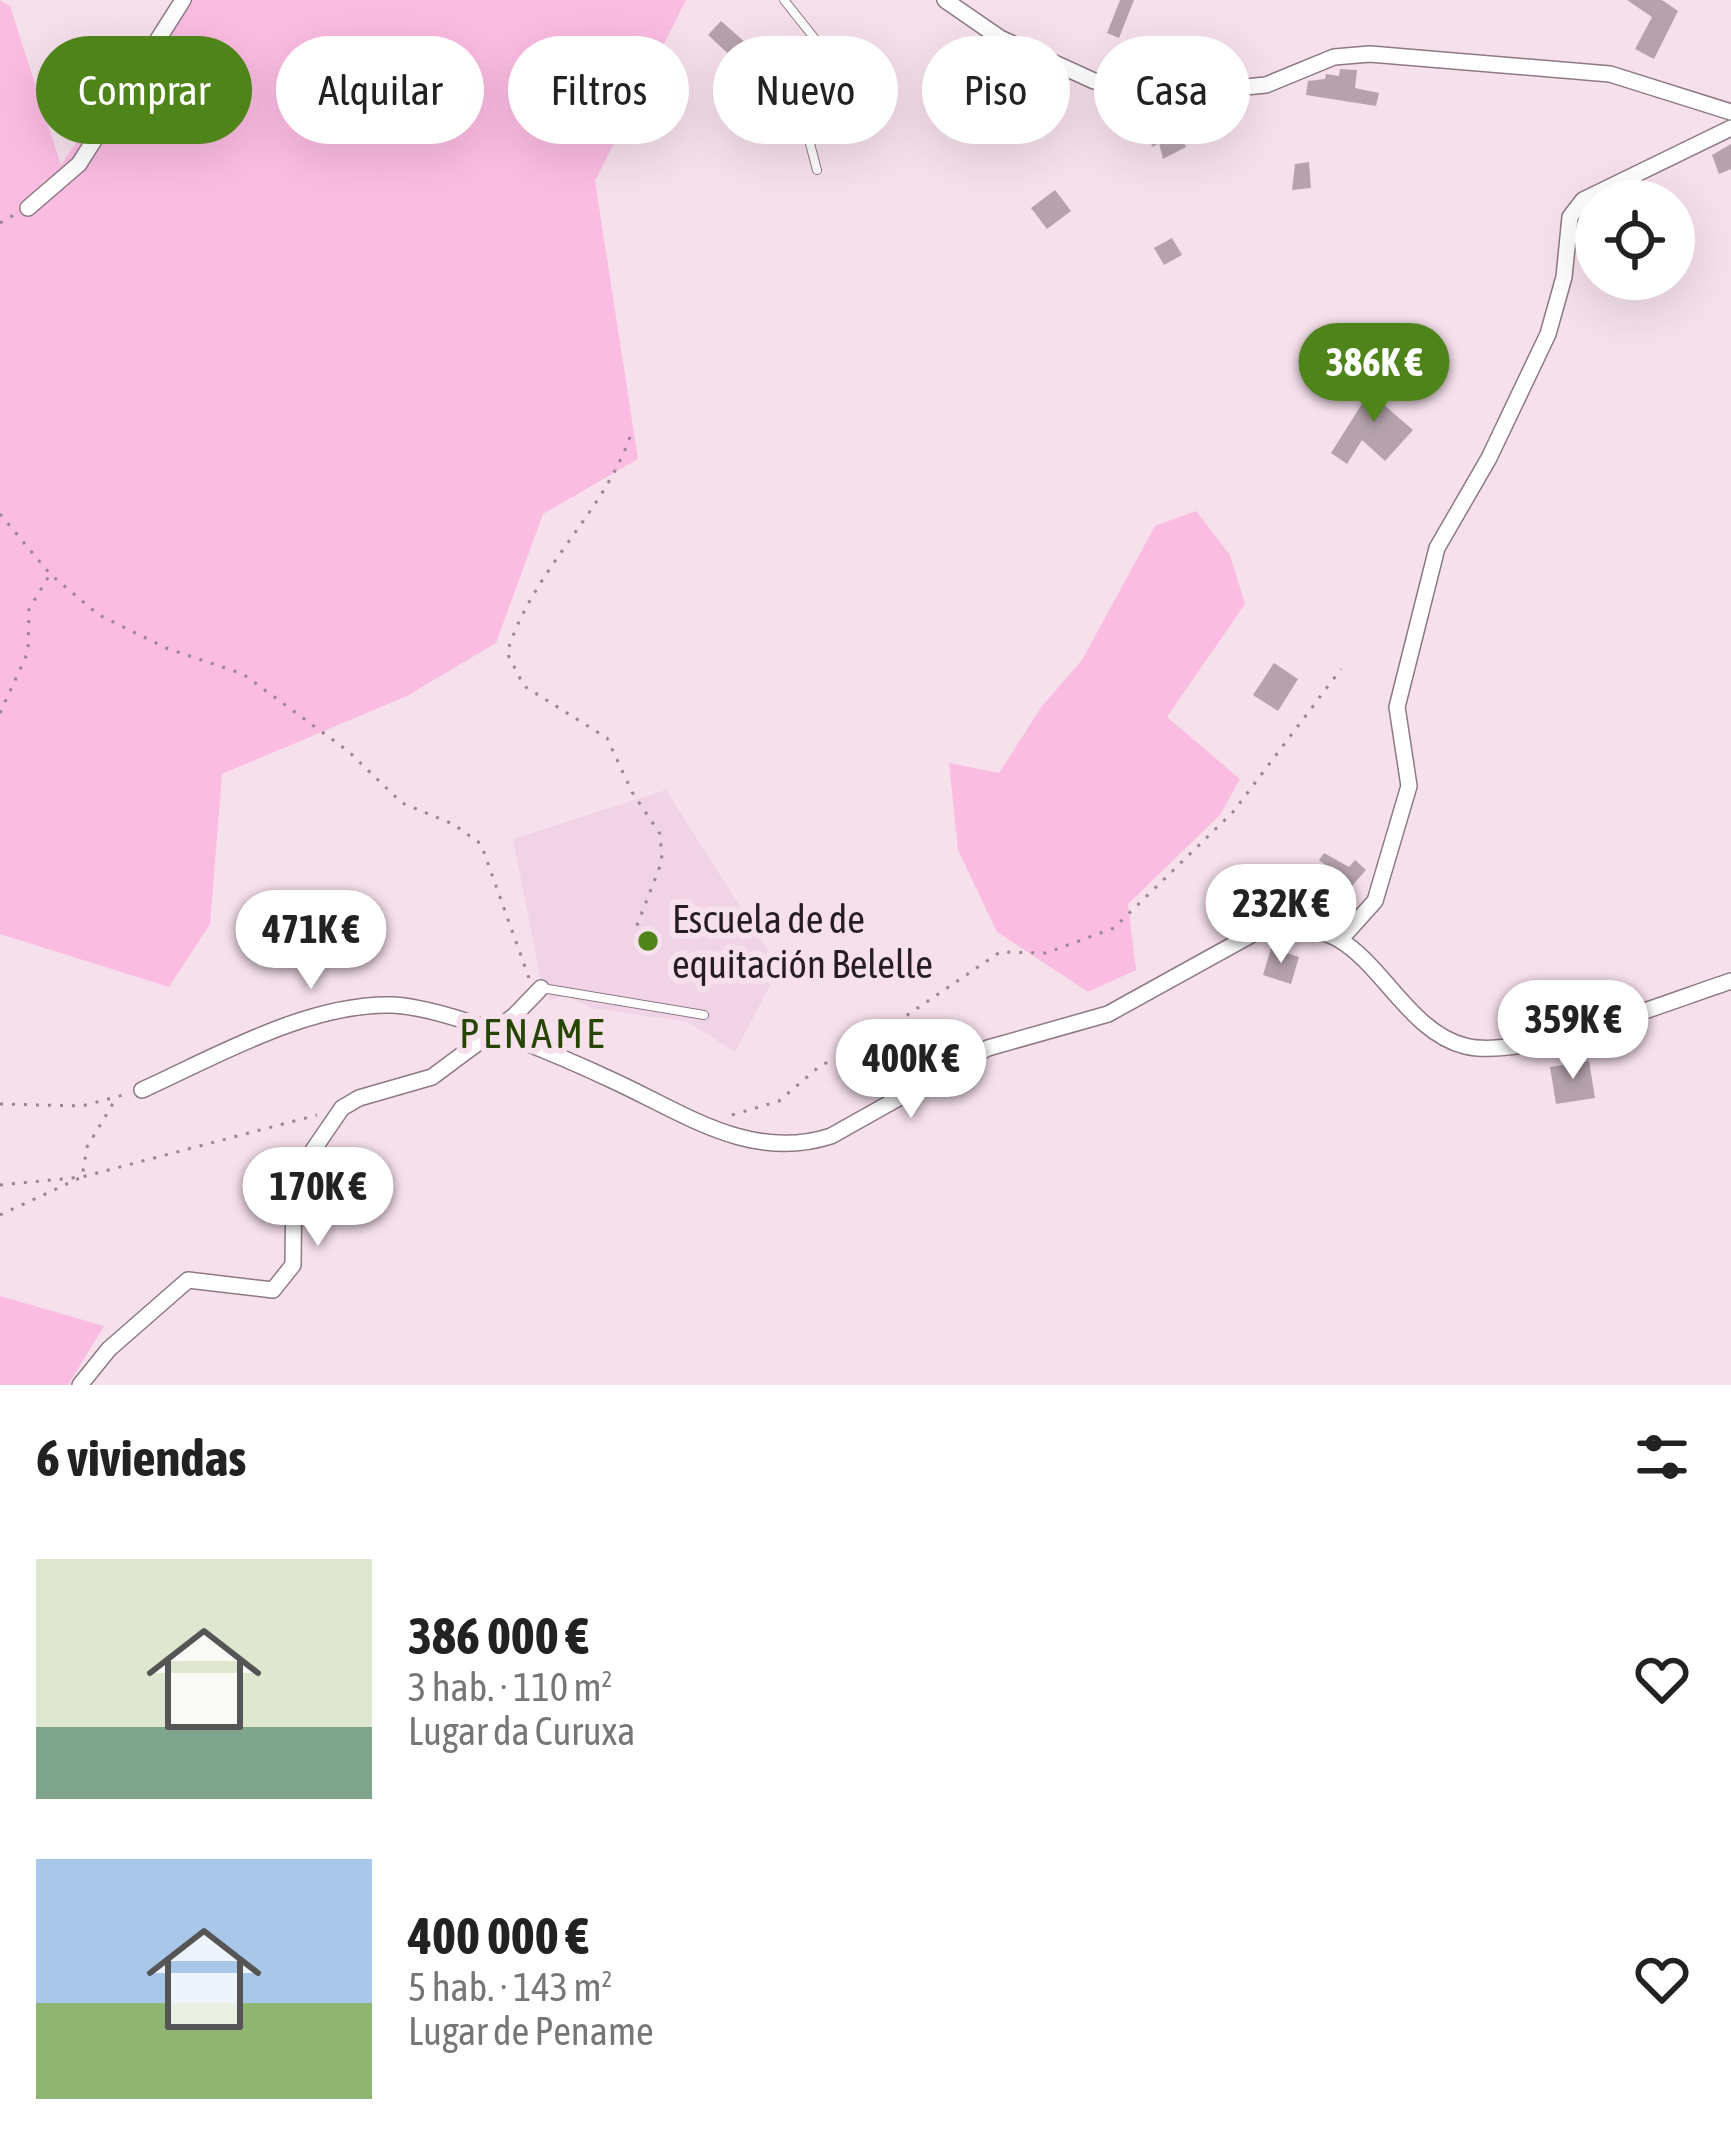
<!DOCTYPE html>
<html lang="es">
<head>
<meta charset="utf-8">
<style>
  body { margin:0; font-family:"Asap Condensed",sans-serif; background:#f2f2f2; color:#222; height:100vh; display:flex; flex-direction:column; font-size:45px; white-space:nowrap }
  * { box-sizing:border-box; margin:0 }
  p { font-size:39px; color:#767676 }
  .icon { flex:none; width:66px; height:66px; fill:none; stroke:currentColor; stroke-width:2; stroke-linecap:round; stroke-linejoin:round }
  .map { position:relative; height:1385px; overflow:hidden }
  .panel { display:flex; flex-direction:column; background:#fff; flex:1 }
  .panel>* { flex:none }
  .hud { position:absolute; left:36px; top:36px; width:1659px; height:108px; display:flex; gap:24px }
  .fabs { position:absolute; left:1575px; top:180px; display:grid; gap:24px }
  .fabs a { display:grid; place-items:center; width:120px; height:120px; border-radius:50%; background:#fff; box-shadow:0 12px 48px #0002; font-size:60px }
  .price { position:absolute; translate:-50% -102px; padding:0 27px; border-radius:42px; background:#fff; color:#222; font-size:39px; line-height:78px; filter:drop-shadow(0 3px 6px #0008) }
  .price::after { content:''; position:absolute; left:50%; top:72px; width:36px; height:27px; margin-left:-18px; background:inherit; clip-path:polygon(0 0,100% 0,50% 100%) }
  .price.on { background:#4f841b; color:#fff }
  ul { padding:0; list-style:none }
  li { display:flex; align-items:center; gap:36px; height:300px; padding:0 36px }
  li span { display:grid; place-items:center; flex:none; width:336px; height:240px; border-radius:0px; color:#555 }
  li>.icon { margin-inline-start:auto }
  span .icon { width:144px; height:144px; fill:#fffc; stroke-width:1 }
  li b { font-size:51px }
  h2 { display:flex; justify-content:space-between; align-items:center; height:144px; padding:0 36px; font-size:51px }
  .pill { padding:0 42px; border-radius:54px; background:#fff; box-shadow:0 12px 48px #0002; font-size:42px; line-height:108px }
  .pill.on { background:#4f841b; color:#fff }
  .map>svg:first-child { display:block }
  .built { fill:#f0d3e4 }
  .green { fill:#fbbce2 }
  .building { fill:#b6a2ad }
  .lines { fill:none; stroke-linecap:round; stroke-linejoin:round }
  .lane-casing { stroke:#8c7984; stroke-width:10 }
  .street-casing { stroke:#8c7984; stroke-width:18 }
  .path { stroke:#96878f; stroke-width:3; stroke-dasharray:3 9; stroke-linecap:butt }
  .lane { stroke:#fff; stroke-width:8 }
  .street { stroke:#fff; stroke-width:15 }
  .poi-dot { fill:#4f841b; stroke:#f6e0ec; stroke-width:4.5 }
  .labels { text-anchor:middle; stroke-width:12; stroke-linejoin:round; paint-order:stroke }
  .poi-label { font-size:39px; fill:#251d21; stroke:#f6e0ec; text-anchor:start }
  .neighbourhood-label { font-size:42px; letter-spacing:3px; fill:#254500; stroke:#f6e0ec }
</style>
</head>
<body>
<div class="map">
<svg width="1731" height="1385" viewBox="0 0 1731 1385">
  <rect width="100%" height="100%" fill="#f6e0ec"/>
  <!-- built -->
  <polygon class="built" points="666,790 779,968 735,1052 688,1022 591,1008 567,996 550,1000 541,980 513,839"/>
  <!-- green -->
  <g class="green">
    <polygon points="0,0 10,6 61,165 175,0 686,0 595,181 638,459 543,514 496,643 407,696 222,774 210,924 169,987 0,934"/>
    <polygon points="1196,511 1230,555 1245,604 1167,717 1240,779 1220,815 1128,904 1136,970 1088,992 997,932 958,850 949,763 999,773 1042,706 1082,660 1155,526"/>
    <polygon points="0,1296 104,1326 68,1385 0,1385"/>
  </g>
  <!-- building -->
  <g class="building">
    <polygon points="1120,0 1134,0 1119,38 1107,33"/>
    <polygon points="1627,0 1662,0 1678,11 1654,59 1635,49 1652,17"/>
    <polygon points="721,21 764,59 750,69 760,83 743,94 734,81 747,71 708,35"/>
    <polygon points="1007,54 1045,92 1028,112 995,90 1005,78 993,68"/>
    <polygon points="1340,69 1357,70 1355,88 1379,93 1376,106 1306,95 1308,81 1325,79 1326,74 1339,76"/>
    <polygon points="1161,99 1186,147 1163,159 1159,143 1153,147 1139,123 1136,101"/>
    <polygon points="1731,144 1731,169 1719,174 1712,155"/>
    <polygon points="1309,162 1311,188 1292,190 1295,164"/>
    <polygon points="1055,190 1071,211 1047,229 1031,208"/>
    <polygon points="1172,238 1182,255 1164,265 1154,248"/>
    <polygon points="1382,372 1398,383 1384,405 1413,430 1385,461 1362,440 1347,464 1331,453"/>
    <polygon points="1274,663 1298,679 1278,711 1253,695"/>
    <polygon points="1324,853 1349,867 1355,860 1366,870 1352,886 1319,860"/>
    <polygon points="1271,948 1299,957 1291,984 1263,975"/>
    <polygon points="1589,1061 1595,1098 1556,1104 1550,1067"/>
  </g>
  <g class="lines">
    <!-- lane casing -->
    <g class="lane-casing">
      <g id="lane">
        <polyline points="784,0 823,49 831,75 809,140 817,170"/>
        <polyline points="542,988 704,1015"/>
      </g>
    </g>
    <!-- street casing -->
    <g class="street-casing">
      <g id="street">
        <polyline points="945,0 1000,38 1094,81 1204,91 1266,85 1334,57 1370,54 1610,74 1731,112"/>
        <polyline points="28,208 79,164 183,0"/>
        <polyline points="1340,940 1375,901 1409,786 1397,707 1437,548 1489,458 1548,334 1564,277 1570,217 1583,200 1731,128"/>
        <path d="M142 1090C217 1056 308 1003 392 1005 448 1007 563 1057 616 1082 685 1114 752 1162 831 1136L988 1048 1108 1014 1269 925C1292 926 1319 928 1340 940 1384 967 1412 1033 1465 1046 1524 1061 1669 1001 1731 981"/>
        <polyline points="80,1385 109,1349 188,1280 273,1290 293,1265 294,1178 342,1108 359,1098 432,1077 514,1016 541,988"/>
      </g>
    </g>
    <!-- path -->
    <g class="path">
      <polyline points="0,223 14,215"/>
      <path d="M630 437C602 515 532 571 507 653L524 686 607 738 632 792 660 834 662 861 634 933"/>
      <polyline points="0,514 50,574 99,615 166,648 243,674 348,751 402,803 453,824 481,844 529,978"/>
      <polyline points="0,713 28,652 29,609 49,576"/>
      <polyline points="0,1104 82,1106 123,1095"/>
      <polyline points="732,1115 779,1101 821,1065 850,1054 1000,952 1046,953 1114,928 1233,812 1341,669"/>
      <polyline points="0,1185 82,1177 317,1115"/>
      <polyline points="0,1215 82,1177 87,1147 115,1100"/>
    </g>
    <!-- lane -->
    <use href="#lane" class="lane"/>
    <!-- street -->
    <use href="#street" class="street"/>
  </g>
  <!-- markers -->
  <circle class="poi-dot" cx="648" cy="941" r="12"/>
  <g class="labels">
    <!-- poi labels -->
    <g class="poi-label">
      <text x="672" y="933">Escuela de de<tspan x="672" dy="45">equitación Belelle</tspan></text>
    </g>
    <!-- neighbourhood labels -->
    <g class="neighbourhood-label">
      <text x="533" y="1048">PENAME</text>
    </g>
  </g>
</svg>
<div class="fabs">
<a><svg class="icon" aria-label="locate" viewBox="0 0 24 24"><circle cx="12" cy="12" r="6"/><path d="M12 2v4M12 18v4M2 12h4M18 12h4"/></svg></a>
</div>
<b class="price on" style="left:1374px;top:425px">386K €</b>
<b class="price" style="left:1281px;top:966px">232K €</b>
<b class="price" style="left:311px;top:992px">471K €</b>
<b class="price" style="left:1573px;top:1082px">359K €</b>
<b class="price" style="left:911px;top:1121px">400K €</b>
<b class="price" style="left:318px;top:1249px">170K €</b>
<div class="hud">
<a class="pill on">Comprar</a>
<a class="pill">Alquilar</a>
<a class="pill">Filtros</a>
<a class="pill">Nuevo</a>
<a class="pill">Piso</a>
<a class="pill">Casa</a>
</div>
</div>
<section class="panel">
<h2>6 viviendas<svg class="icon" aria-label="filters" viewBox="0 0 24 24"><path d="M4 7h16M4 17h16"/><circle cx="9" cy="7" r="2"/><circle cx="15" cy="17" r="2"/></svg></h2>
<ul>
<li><span style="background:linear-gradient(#dfe7d0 70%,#7fa58c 0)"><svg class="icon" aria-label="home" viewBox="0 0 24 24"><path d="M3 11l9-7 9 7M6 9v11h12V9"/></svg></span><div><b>386 000 €</b><p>3 hab. · 110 m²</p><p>Lugar da Curuxa</p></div><svg class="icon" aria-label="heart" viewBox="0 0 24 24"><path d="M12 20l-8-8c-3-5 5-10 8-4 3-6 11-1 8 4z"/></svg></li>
<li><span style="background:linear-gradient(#a9c7e8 60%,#8fb573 0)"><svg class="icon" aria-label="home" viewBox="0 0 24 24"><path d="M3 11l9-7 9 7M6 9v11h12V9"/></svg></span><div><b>400 000 €</b><p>5 hab. · 143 m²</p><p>Lugar de Pename</p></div><svg class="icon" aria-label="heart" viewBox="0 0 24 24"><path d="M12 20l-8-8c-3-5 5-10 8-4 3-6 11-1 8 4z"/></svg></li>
</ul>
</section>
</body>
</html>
